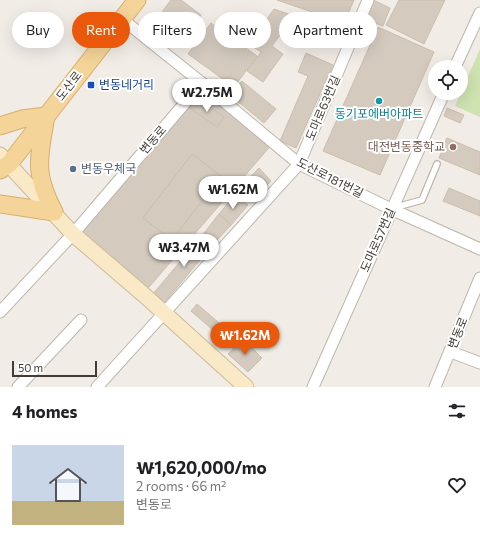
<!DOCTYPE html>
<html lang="en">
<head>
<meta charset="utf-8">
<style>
  body { margin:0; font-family:Commissioner,"Noto Sans KR",sans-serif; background:#f6f6f6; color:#202124; height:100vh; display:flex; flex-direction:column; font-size:15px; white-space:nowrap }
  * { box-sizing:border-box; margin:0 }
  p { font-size:13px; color:#757577 }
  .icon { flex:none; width:22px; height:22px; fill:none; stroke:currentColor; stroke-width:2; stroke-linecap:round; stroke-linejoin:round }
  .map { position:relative; height:387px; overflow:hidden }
  .drawer { display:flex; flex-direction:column; background:#fff; flex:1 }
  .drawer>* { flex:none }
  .top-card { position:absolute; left:12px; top:12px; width:456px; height:36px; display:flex; gap:8px }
  .buttons { position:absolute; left:428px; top:60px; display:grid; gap:8px }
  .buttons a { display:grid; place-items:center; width:40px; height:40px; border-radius:50%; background:#fff; box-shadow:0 4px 16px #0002; font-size:20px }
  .scale { position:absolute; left:12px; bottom:10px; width:85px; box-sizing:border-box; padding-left:4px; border:2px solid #423c35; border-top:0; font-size:11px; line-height:14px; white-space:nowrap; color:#423c35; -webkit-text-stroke:3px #fff; paint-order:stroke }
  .price { position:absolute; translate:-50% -34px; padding:0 9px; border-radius:14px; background:#fff; color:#222; font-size:13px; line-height:26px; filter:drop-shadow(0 1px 2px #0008) }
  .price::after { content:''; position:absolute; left:50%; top:24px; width:12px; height:9px; margin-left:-6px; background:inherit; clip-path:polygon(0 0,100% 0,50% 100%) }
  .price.selected { background:#ea580c; color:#fff }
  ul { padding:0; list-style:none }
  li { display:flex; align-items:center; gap:12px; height:100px; padding:0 12px }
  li+li { border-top:1px solid #e0e0e0 }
  li span { display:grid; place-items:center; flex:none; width:112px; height:80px; border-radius:0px; color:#555 }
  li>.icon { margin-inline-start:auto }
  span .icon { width:48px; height:48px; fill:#fffc; stroke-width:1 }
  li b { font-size:17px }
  h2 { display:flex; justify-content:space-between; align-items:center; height:48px; padding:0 12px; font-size:17px }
  .pill { padding:0 14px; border-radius:18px; background:#fff; box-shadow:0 4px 16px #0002; font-size:14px; line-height:36px }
  .pill.selected { background:#ea580c; color:#fff }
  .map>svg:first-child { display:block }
  .green { fill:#cfe2b1 }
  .building { fill:#d4cabe; stroke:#cbbeaf }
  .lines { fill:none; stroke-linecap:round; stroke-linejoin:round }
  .lane-casing { stroke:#beb6ab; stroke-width:8 }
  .street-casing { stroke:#beb6ab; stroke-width:13 }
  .secondary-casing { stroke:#cdbb98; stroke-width:17 }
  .primary-casing { stroke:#d8af6b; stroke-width:19 }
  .lane { stroke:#fff; stroke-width:5.5 }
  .street { stroke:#fff; stroke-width:11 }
  .secondary { stroke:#f9e9c6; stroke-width:15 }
  .primary { stroke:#f5d499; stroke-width:17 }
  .transit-dot { fill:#1a4fb4; stroke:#fff; stroke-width:1.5 }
  .culture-dot { fill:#0f9aa8; stroke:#fff; stroke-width:1.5 }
  .education-dot { fill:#8d6e63; stroke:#fff; stroke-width:1.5 }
  .service-dot { fill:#5c6f8a; stroke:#fff; stroke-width:1.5 }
  .labels { text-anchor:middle; stroke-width:4; stroke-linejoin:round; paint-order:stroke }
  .transit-label { font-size:12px; fill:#164399; stroke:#fff; text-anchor:start }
  .street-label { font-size:12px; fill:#423c35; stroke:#fff }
  .culture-label { font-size:12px; fill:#0d838f; stroke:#fff }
  .education-label { font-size:12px; fill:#785e54; stroke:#fff; text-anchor:end }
  .service-label { font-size:12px; fill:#4e5e75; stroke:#fff; text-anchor:start }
</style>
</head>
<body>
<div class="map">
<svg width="480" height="387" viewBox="0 0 480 387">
  <rect width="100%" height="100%" fill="#f1ece5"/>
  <!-- green -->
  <polygon class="green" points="480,49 480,117 455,106"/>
  <!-- building -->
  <g class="building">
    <polygon points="171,0 181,0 201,15 181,43 154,23"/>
    <polygon points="277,0 354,0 344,23"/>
    <polygon points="373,0 390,8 383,26 363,19"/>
    <polygon points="399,0 445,0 424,44 386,25"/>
    <polygon points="274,9 294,16 272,46 283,54 263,82 247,71 261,52 249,44"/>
    <polygon points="211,23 257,56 234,87 188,54"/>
    <polygon points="378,27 434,52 380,175 323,151"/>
    <polygon points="306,53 333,65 296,148 280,141 308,76 298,72"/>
    <polygon points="242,81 276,109 264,123 230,95"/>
    <polygon points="202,83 273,143 143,294 73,234"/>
    <polygon points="198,99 224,117 217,127 190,108"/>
    <polygon points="447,108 464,115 460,123 444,116"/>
    <polygon points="447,138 480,152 480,175 439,158"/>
    <polygon points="192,154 221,176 172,240 143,218"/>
    <polygon points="259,168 271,181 253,199 238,190"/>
    <polygon points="449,188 480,201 480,216 443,201"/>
    <polygon points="235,195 248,205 231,225 219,214"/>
    <polygon points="219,214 231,225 216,241 205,232"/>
    <polygon points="205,232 216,241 164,303 153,294"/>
    <polygon points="197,304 233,335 227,342 191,311"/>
    <polygon points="243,339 262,358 248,372 228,354"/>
  </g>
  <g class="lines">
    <!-- lane casing -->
    <g class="lane-casing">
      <polyline id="lane" points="393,208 422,200 437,164"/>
    </g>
    <!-- street casing -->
    <g class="street-casing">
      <g id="street">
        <polyline points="122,19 202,83 299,164 391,209 480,249"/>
        <polyline points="455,67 480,13"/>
        <polyline points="0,312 73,234 202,83"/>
        <polyline points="451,352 480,363"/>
        <polyline points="18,387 81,320"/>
        <polyline points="97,387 299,164 368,0"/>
        <polyline points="313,387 444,93"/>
        <polyline points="435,387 480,278"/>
      </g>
    </g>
    <!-- secondary casing -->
    <g class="secondary-casing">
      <polyline id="secondary" points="0,155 73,234 143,294 246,387"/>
    </g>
    <!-- primary casing -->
    <g class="primary-casing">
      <g id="primary">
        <path d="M0 126 22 119 46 116C39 158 33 172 54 212"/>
        <polyline points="0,170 9,164 137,0"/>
        <polyline points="0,204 54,212"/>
      </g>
    </g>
    <!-- lane -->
    <use href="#lane" class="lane"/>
    <!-- street -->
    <use href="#street" class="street"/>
    <!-- secondary -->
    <use href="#secondary" class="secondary"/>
    <!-- primary -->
    <use href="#primary" class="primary"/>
  </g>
  <!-- markers -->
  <rect class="transit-dot" x="87" y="81" width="8" height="8" rx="2"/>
  <circle class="culture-dot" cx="379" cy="101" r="4"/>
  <circle class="education-dot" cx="453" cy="147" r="4"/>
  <circle class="service-dot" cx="73" cy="169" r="4"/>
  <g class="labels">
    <!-- transit labels -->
    <g class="transit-label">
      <text x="99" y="89">변동네거리</text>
    </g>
    <!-- street labels -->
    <g class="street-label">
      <text transform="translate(69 86) rotate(-52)" y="4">도산로</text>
      <text transform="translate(323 108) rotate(-67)" y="4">도마로63번길</text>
      <text transform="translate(153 140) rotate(-49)" y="4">변동로</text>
      <text transform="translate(330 178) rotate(27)" y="4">도산로181번길</text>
      <text transform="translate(378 240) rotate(-66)" y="4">도마로57번길</text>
      <text transform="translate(458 333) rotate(-68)" y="4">변동로</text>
    </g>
    <!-- culture labels -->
    <g class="culture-label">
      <text x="379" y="118">동기포에버아파트</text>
    </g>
    <!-- education labels -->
    <g class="education-label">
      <text x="445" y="151">대전변동중학교</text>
    </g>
    <!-- service labels -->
    <g class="service-label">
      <text x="81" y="173">변동우체국</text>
    </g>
  </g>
</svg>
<div class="buttons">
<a><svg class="icon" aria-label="locate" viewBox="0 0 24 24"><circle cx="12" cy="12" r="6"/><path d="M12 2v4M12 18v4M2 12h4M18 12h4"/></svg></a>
</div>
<div class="scale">50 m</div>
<b class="price" style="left:207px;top:113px">₩2.75M</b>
<b class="price" style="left:233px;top:210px">₩1.62M</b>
<b class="price" style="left:184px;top:268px">₩3.47M</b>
<b class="price selected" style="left:245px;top:356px">₩1.62M</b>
<div class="top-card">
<a class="pill">Buy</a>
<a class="pill selected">Rent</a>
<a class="pill">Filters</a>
<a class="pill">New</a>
<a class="pill">Apartment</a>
</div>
</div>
<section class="drawer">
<h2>4 homes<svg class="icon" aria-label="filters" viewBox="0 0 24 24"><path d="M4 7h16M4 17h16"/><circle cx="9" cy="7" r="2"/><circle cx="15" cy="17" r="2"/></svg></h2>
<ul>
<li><span style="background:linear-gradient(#c9d6e8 70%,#c2b280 0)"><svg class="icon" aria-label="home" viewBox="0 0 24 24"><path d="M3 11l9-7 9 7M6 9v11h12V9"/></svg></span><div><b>₩1,620,000/mo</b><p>2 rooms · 66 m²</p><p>변동로</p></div><svg class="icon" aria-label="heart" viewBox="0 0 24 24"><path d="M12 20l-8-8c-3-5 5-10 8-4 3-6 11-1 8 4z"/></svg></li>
</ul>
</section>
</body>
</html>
